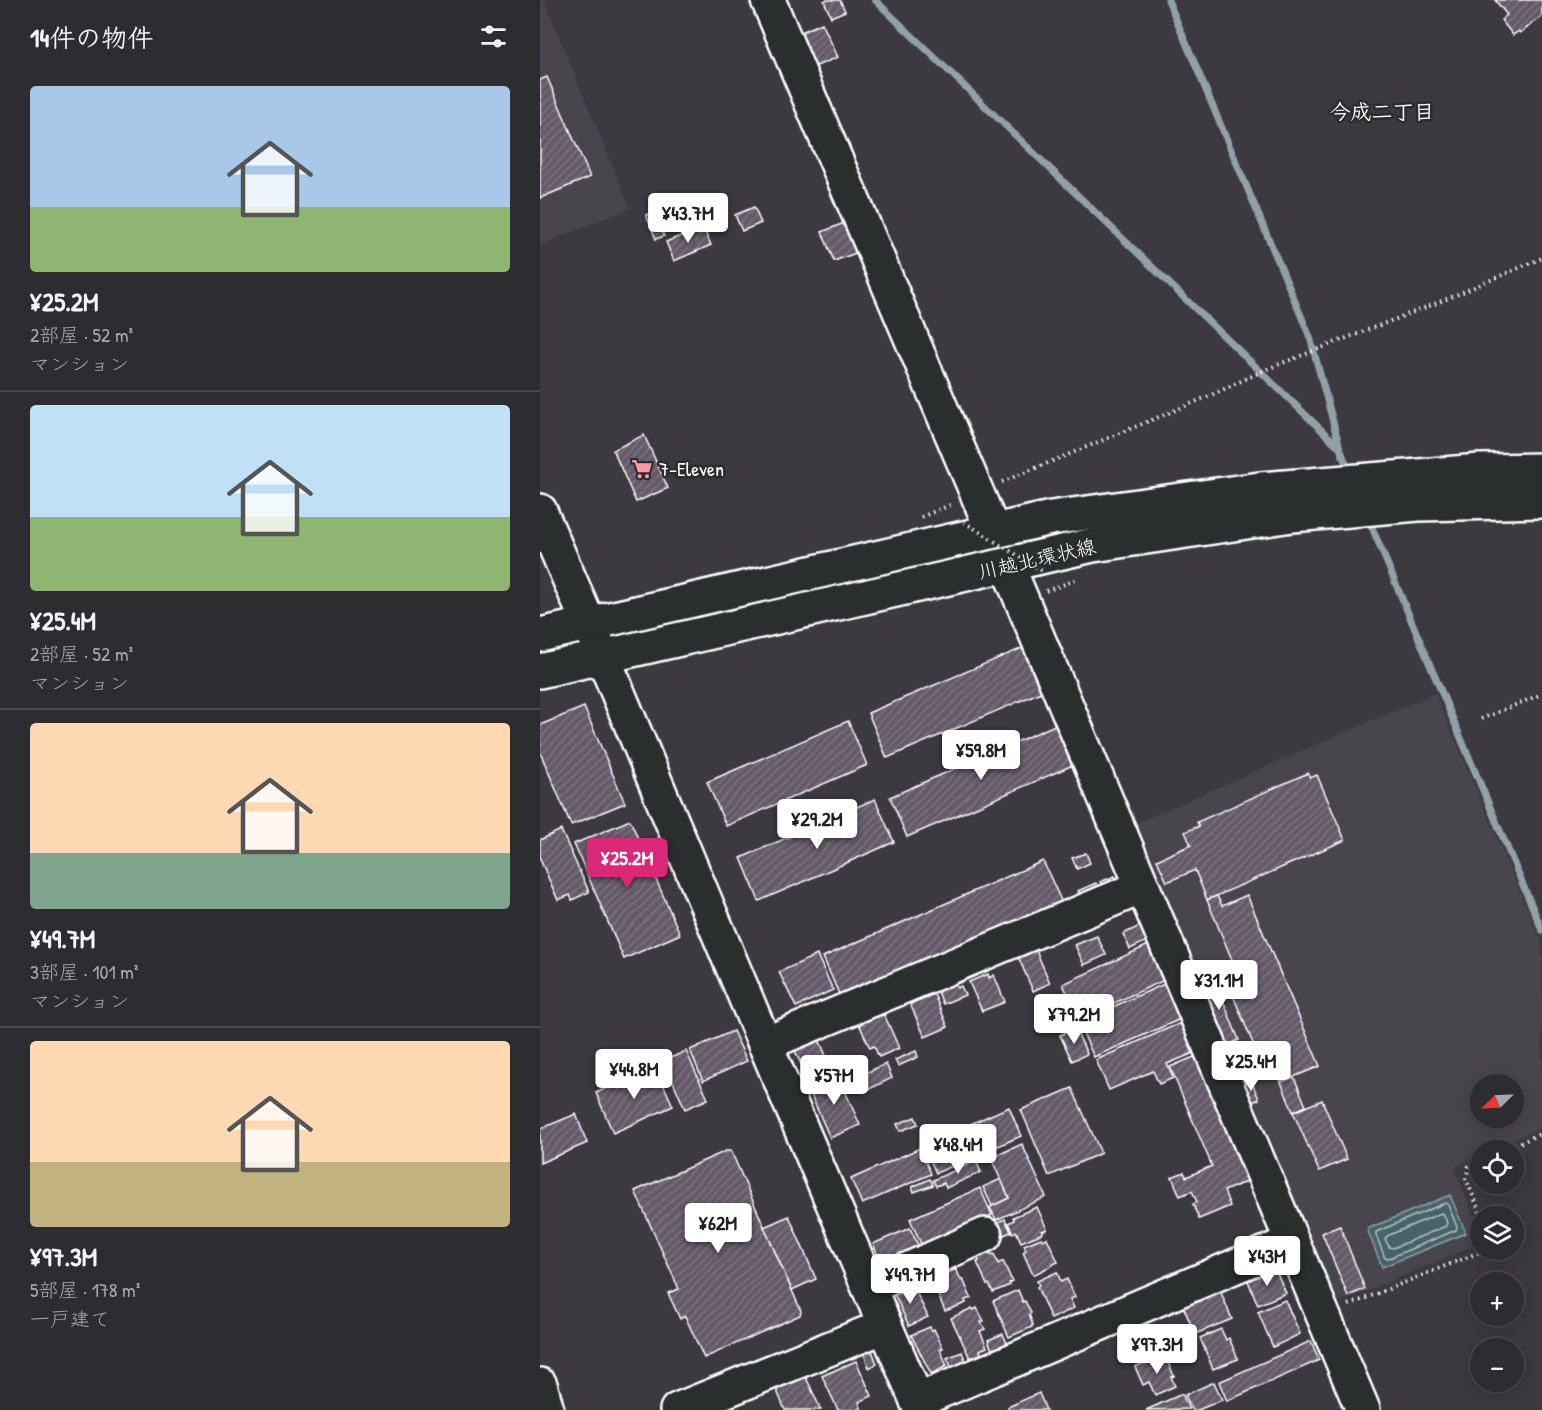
<!DOCTYPE html>
<html lang="ja">
<head>
<meta charset="utf-8">
<style>
  body { margin:0; font-family:"Patrick Hand","Klee One",sans-serif; background:#39383c; color:#f1f3f6; height:100vh; display:flex; flex-direction:column; font-size:22px; white-space:nowrap }
  * { box-sizing:border-box; margin:0 }
  p { font-size:20px; color:#a7a7ab }
  .icon { flex:none; width:33px; height:33px; fill:none; stroke:currentColor; stroke-width:2; stroke-linecap:round; stroke-linejoin:round }
  .map { position:relative; flex:1; overflow:hidden }
  .details { display:flex; flex-direction:column; background:#2d2c30; width:540px }
  .details>* { flex:none }
  .needle { width:39px; rotate:246deg }
  .fabs { position:absolute; left:930px; top:1074px; display:grid; gap:12px }
  .fabs a { display:grid; place-items:center; width:54px; height:54px; border-radius:50%; background:#2d2c30; box-shadow:0 3px 15px #0003,0 0 0 2px #48484c; font-size:30px }
  .price { position:absolute; translate:-50% -51px; padding:0 14px; border-radius:6px; background:#fff; color:#222; font-size:20px; line-height:39px; filter:drop-shadow(0 2px 3px #0008) }
  .price::after { content:''; position:absolute; left:50%; top:36px; width:18px; height:14px; margin-left:-9px; background:inherit; clip-path:polygon(0 0,100% 0,50% 100%) }
  .price.active { background:#db2777; color:#fff }
  ul { padding:0; list-style:none }
  li { display:grid; align-content:center; gap:12px; height:318px; padding:0 30px }
  li+li { border-top:2px solid #48484c }
  li span { display:grid; place-items:center; height:186px; border-radius:6px; color:#555 }
  li>.icon { margin-inline-start:auto }
  span .icon { width:108px; height:108px; fill:#fffc; stroke-width:1 }
  li b { font-size:26px }
  h2 { display:flex; justify-content:space-between; align-items:center; height:72px; padding:0 30px; font-size:26px }
  main { display:flex; flex:1; min-height:0 }
  .map>svg:first-child { display:block }
  .built { fill:#48444d; fill-rule:evenodd }
  .water { fill:#47636b; stroke:#91a1a6; stroke-width:1.5 }
  .lines { fill:none; stroke-linecap:round; stroke-linejoin:round }
  .shore { stroke:#b5c1c4; stroke-width:1.5 }
  .stream { stroke:#91a1a6; stroke-width:7 }
  .building { fill:url(#building-hatch); stroke:#fff; stroke-width:1.5 }
  .minor-casing { stroke:#fff; stroke-width:38 }
  .major-casing { stroke:#fff; stroke-width:38 }
  .path { stroke:#fff; stroke-width:4; stroke-dasharray:1.5 4.5; stroke-linecap:butt }
  .minor { stroke:#2a2d2e; stroke-width:33 }
  .major { stroke:#2a2d2e; stroke-width:33 }
  .path-bridge { stroke:#fff; stroke-width:4; stroke-dasharray:1.5 4.5; stroke-linecap:butt }
  .labels { text-anchor:middle; stroke-width:5; stroke-linejoin:round; paint-order:stroke }
  .poi-label { font-size:20px; fill:#fff; stroke:#2a2d2e; text-anchor:start }
  .street-label { font-size:20px; fill:#fff; stroke:#2a2d2e }
  .neighbourhood-label { font-size:21px; font-weight:bold; fill:#fff; stroke:#2a2d2e }
</style>
</head>
<body>
<main>
<section class="details">
<h2>14件の物件<svg class="icon" aria-label="filters" viewBox="0 0 24 24"><path d="M4 7h16M4 17h16"/><circle cx="9" cy="7" r="2"/><circle cx="15" cy="17" r="2"/></svg></h2>
<ul>
<li><span style="background:linear-gradient(#a9c7e8 65%,#8fb573 0)"><svg class="icon" aria-label="home" viewBox="0 0 24 24"><path d="M3 11l9-7 9 7M6 9v11h12V9"/></svg></span><div><b>¥25.2M</b><p>2部屋 · 52 m²</p><p>マンション</p></div></li>
<li><span style="background:linear-gradient(#bfe0f5 60%,#8fb573 0)"><svg class="icon" aria-label="home" viewBox="0 0 24 24"><path d="M3 11l9-7 9 7M6 9v11h12V9"/></svg></span><div><b>¥25.4M</b><p>2部屋 · 52 m²</p><p>マンション</p></div></li>
<li><span style="background:linear-gradient(#ffd9b3 70%,#7fa58c 0)"><svg class="icon" aria-label="home" viewBox="0 0 24 24"><path d="M3 11l9-7 9 7M6 9v11h12V9"/></svg></span><div><b>¥49.7M</b><p>3部屋 · 101 m²</p><p>マンション</p></div></li>
<li><span style="background:linear-gradient(#ffd9b3 65%,#c2b280 0)"><svg class="icon" aria-label="home" viewBox="0 0 24 24"><path d="M3 11l9-7 9 7M6 9v11h12V9"/></svg></span><div><b>¥97.3M</b><p>5部屋 · 178 m²</p><p>一戸建て</p></div></li>
</ul>
</section>
<div class="map">
<svg width="1002" height="1410" viewBox="0 0 1002 1410">
  <defs>
    <pattern id="building-hatch" width="6" height="6" patternUnits="userSpaceOnUse" patternTransform="scale(1.5)"><rect width="6" height="6" fill="#655a6a"/><path d="M-1 1l2-2M0 6l6-6M5 7l2-2" fill="none" stroke="#7c7380"/></pattern>
  </defs>
  <rect width="100%" height="100%" fill="#3c3a40"/>
  <filter id="ink" filterUnits="userSpaceOnUse"><feTurbulence type="fractalNoise" baseFrequency=".0167" numOctaves="2"/><feDisplacementMap in="SourceGraphic" scale="12" xChannelSelector="R" yChannelSelector="G"/><feConvolveMatrix kernelMatrix="1 2 1 2 8 2 1 2 1" color-interpolation-filters="sRGB"/></filter>
  <g filter="url(#ink)">
    <!-- built -->
    <g class="built">
      <polygon points="0,0 4,0 90,208 0,245"/>
      <path d="M895 693 1002 943V1127L950 1150H940V1155L917 1166 916 1173 940 1231V1236L936 1245 798 1303 790 1301 589 826ZM940 1084H974V1118H940Z"/>
    </g>
    <!-- water -->
    <polygon class="water" points="910,1195 926,1233 842,1267 827,1229"/>
    <g class="lines">
      <!-- shore -->
      <g class="shore">
        <polygon points="905,1203 908,1205 917,1227 916,1230 849,1258 845,1258 836,1235 836,1232"/>
        <path d="M901 1213C905 1215 908 1223 906 1226L853 1248 849 1247 845 1239 847 1236Z"/>
      </g>
      <!-- stream -->
      <g class="stream">
        <polyline points="335,0 798,446"/>
        <polyline points="628,0 770,337 800,448 809,472"/>
        <polyline points="828,518 1002,930"/>
      </g>
    </g>
    <!-- building -->
    <g class="building">
      <polygon points="286,0 300,0 305,11 291,17 284,1"/>
      <polygon points="955,0 1002,0 1002,16 980,33 979,31 973,35 961,20 967,15"/>
      <polygon points="282,23 298,57 274,67 259,33"/>
      <polygon points="7,77 50,177 0,198 0,80"/>
      <polygon points="214,207 221,223 202,231 195,215"/>
      <polygon points="114,212 124,236 116,239 106,215"/>
      <polygon points="304,223 316,253 294,261 282,232"/>
      <polygon points="163,227 171,245 134,261 126,242"/>
      <polygon points="104,435 128,488 96,502 73,450"/>
      <polygon points="492,644 510,688 347,758 328,713"/>
      <polygon points="44,707 85,803 31,825 0,752 0,725"/>
      <polygon points="308,721 327,765 186,826 167,782"/>
      <polygon points="515,725 533,765 367,837 350,797"/>
      <polygon points="768,773 770,778 777,775 805,840 667,900 655,870 627,882 617,860 651,845 645,832 659,826 657,822"/>
      <polygon points="335,799 354,842 219,901 201,858"/>
      <polygon points="90,820 140,934 84,959 34,844"/>
      <polygon points="21,830 49,892 32,900 30,895 18,900 0,859 0,840"/>
      <polygon points="546,853 550,863 537,869 532,858"/>
      <polygon points="503,861 523,905 302,1001 283,957"/>
      <polygon points="575,876 578,884 564,891 560,882"/>
      <polygon points="556,883 560,891 542,900 538,891"/>
      <polygon points="707,895 780,1066 741,1082 730,1056 720,1060 689,986 701,981 667,900 677,896 682,906"/>
      <polygon points="602,925 609,940 590,949 583,934"/>
      <polygon points="557,936 566,955 544,965 535,945"/>
      <polygon points="613,943 629,978 539,1019 523,984"/>
      <polygon points="494,946 510,983 493,991 477,954"/>
      <polygon points="277,955 293,990 256,1007 239,972"/>
      <polygon points="448,974 449,978 454,975 465,1002 442,1011 429,982"/>
      <polygon points="666,974 671,986 676,983 699,1040 685,1046 658,978"/>
      <polygon points="414,980 417,988 421,986 425,995 403,1004 396,987"/>
      <polygon points="629,982 645,1017 554,1057 538,1022"/>
      <polygon points="394,994 408,1027 385,1037 370,1004"/>
      <polygon points="344,1014 359,1048 339,1057 334,1046 330,1048 319,1024"/>
      <polygon points="643,1022 656,1052 627,1064 633,1078 619,1084 613,1071 569,1090 556,1060"/>
      <polygon points="535,1028 547,1054 532,1061 520,1035"/>
      <polygon points="193,1031 207,1061 163,1081 150,1050"/>
      <polygon points="278,1037 293,1072 269,1082 252,1044"/>
      <polygon points="146,1051 168,1099 145,1109 124,1061"/>
      <polygon points="376,1051 378,1057 358,1066 355,1060"/>
      <polygon points="661,1054 715,1178 684,1191 690,1206 659,1219 653,1204 657,1202 652,1191 640,1196 632,1177 644,1172 646,1177 672,1166 630,1067"/>
      <polygon points="346,1064 352,1078 323,1092 316,1077"/>
      <polygon points="115,1066 133,1106 73,1133 56,1093"/>
      <polygon points="298,1075 320,1125 290,1138 268,1088"/>
      <polygon points="754,1077 766,1106 753,1112 741,1082"/>
      <polygon points="711,1080 719,1099 710,1103 702,1085"/>
      <polygon points="532,1088 561,1153 509,1176 481,1110"/>
      <polygon points="782,1100 807,1159 779,1171 753,1112"/>
      <polygon points="469,1107 481,1136 396,1173 383,1145"/>
      <polygon points="36,1114 47,1143 0,1163 0,1129"/>
      <polygon points="375,1117 378,1124 360,1131 357,1124"/>
      <polygon points="482,1144 506,1197 456,1220 450,1207 469,1198 451,1158"/>
      <polygon points="380,1148 391,1174 322,1204 311,1179"/>
      <polygon points="186,1151 191,1151 261,1311 260,1315 164,1358 145,1316 140,1319 128,1293 139,1289 95,1191"/>
      <polygon points="436,1161 441,1172 406,1188 404,1183 396,1186 393,1180"/>
      <polygon points="390,1179 393,1185 374,1192 372,1187"/>
      <polygon points="461,1179 469,1198 452,1206 443,1187"/>
      <polygon points="440,1188 452,1215 382,1246 370,1219"/>
      <polygon points="497,1207 507,1229 502,1231 503,1233 481,1242 476,1231 473,1233 468,1223 474,1220 473,1217"/>
      <polygon points="249,1216 276,1279 252,1290 224,1227"/>
      <polygon points="465,1219 471,1232 457,1238 451,1225"/>
      <polygon points="800,1226 825,1289 808,1296 782,1233"/>
      <polygon points="370,1228 381,1251 343,1268 333,1244"/>
      <polygon points="501,1238 502,1240 507,1238 518,1262 513,1264 513,1265 493,1275 483,1252 486,1250 484,1245"/>
      <polygon points="450,1252 451,1255 454,1254 458,1264 463,1261 472,1281 469,1283 470,1285 453,1292 449,1284 447,1285 437,1262 439,1261 437,1257"/>
      <polygon points="416,1269 421,1280 423,1279 431,1298 425,1300 426,1303 405,1311 398,1295 400,1295 398,1290 402,1288 398,1277"/>
      <polygon points="735,1269 746,1293 718,1305 708,1281"/>
      <polygon points="517,1272 521,1282 527,1279 535,1297 530,1299 534,1308 511,1319 497,1287 499,1285 497,1281"/>
      <polygon points="677,1283 692,1319 655,1334 640,1299"/>
      <polygon points="371,1285 375,1295 377,1294 388,1317 369,1326 352,1289"/>
      <polygon points="478,1290 483,1302 485,1301 491,1313 489,1314 493,1325 492,1325 492,1327 469,1337 453,1301"/>
      <polygon points="745,1300 760,1334 733,1347 718,1312"/>
      <polygon points="432,1308 433,1310 437,1308 444,1321 441,1322 445,1329 440,1331 447,1347 440,1350 441,1354 430,1358 411,1318"/>
      <polygon points="600,1315 610,1339 614,1338 619,1350 593,1362 577,1325"/>
      <polygon points="390,1327 392,1331 394,1329 403,1348 400,1349 407,1366 391,1374 371,1335"/>
      <polygon points="681,1329 686,1340 689,1338 698,1359 673,1369 660,1338"/>
      <polygon points="463,1334 469,1348 454,1355 448,1340"/>
      <polygon points="771,1341 779,1360 687,1401 679,1382"/>
      <polygon points="331,1348 337,1364 329,1368 323,1351"/>
      <polygon points="422,1352 428,1367 414,1373 407,1358"/>
      <polygon points="621,1356 623,1360 626,1358 634,1376 631,1377 635,1386 615,1395 609,1382 603,1385 595,1367"/>
      <polygon points="316,1361 332,1396 319,1402 321,1408 316,1410 298,1410 282,1376"/>
      <polygon points="264,1373 281,1410 245,1410 235,1386"/>
      <polygon points="674,1382 682,1400 658,1410 652,1410 645,1395"/>
      <polygon points="499,1393 506,1410 469,1410 468,1407"/>
      <polygon points="642,1394 649,1409 606,1410"/>
    </g>
    <g class="lines">
      <!-- minor casing -->
      <g class="minor-casing">
        <g id="minor">
          <polyline points="228,0 453,531"/>
          <polyline points="0,511 63,657 225,1044 381,1410"/>
          <polyline points="467,565 823,1410"/>
          <polyline points="225,1044 602,887"/>
          <polyline points="329,1287 445,1235"/>
          <polyline points="0,1385 7,1410"/>
          <polyline points="377,1401 752,1242"/>
          <polyline points="137,1410 345,1326"/>
        </g>
      </g>
      <!-- major casing -->
      <g class="major-casing">
        <g id="major">
          <polyline points="0,635 511,518 720,489 940,471 1002,470"/>
          <polyline points="0,671 553,545 752,515 878,504 1002,501"/>
        </g>
      </g>
      <!-- path -->
      <g class="path">
        <polyline points="462,482 667,397 727,369 902,301 1002,258"/>
        <polyline points="381,517 413,504"/>
        <polyline points="506,591 538,579"/>
        <polyline points="941,719 1002,694"/>
        <polyline points="964,1150 1002,1133"/>
        <polyline points="940,1161 929,1166 926,1179 942,1216"/>
        <polyline points="809,1305 945,1250"/>
      </g>
      <!-- minor -->
      <use href="#minor" class="minor"/>
      <!-- major -->
      <use href="#major" class="major"/>
      <!-- path-bridge -->
      <polyline class="path-bridge" points="424,522 502,571"/>
    </g>
  </g>
  <!-- icons -->
  <defs>
    <g id="supermarket-bare" transform="scale(1.62)"><path d="M-6-5.5h2.5l.6 2H6L4.5 2H-2.5L-4.4-4H-6ZM-1.5 3.2a1.3 1.3 0 1 0 .1 0ZM3 3.2a1.3 1.3 0 1 0 .1 0Z" fill="#ff9aa2" stroke="#2a2d2e" stroke-width="2.5" paint-order="stroke"/></g>
  </defs>
  <g fill-rule="evenodd">
    <use href="#supermarket-bare" x="102" y="469"/>
  </g>
  <g class="labels">
    <!-- poi labels -->
    <g class="poi-label">
      <text x="119" y="476">7-Eleven</text>
    </g>
    <!-- street labels -->
    <g class="street-label">
      <text transform="translate(497 559) rotate(-13)" y="7">川越北環状線</text>
    </g>
    <!-- neighbourhood labels -->
    <g class="neighbourhood-label">
      <text x="842" y="119">今成二丁目</text>
    </g>
  </g>
</svg>
<div class="fabs">
<a><svg class="needle" viewBox="-14 -14 28 28"><path d="M0-13l5 13h-10z" fill="#e53935"/><path d="M0 13l5-13h-10z" fill="#a7a7ab"/></svg></a>
<a><svg class="icon" aria-label="locate" viewBox="0 0 24 24"><circle cx="12" cy="12" r="6"/><path d="M12 2v4M12 18v4M2 12h4M18 12h4"/></svg></a>
<a><svg class="icon" aria-label="layers" viewBox="0 0 24 24"><path d="M12 4l9 5-9 5-9-5zM3 14l9 5 9-5"/></svg></a>
<a>+</a>
<a>−</a>
</div>
<b class="price" style="left:148px;top:244px">¥43.7M</b>
<b class="price" style="left:441px;top:781px">¥59.8M</b>
<b class="price" style="left:277px;top:850px">¥29.2M</b>
<b class="price active" style="left:87px;top:889px">¥25.2M</b>
<b class="price" style="left:679px;top:1011px">¥31.1M</b>
<b class="price" style="left:534px;top:1045px">¥79.2M</b>
<b class="price" style="left:711px;top:1092px">¥25.4M</b>
<b class="price" style="left:94px;top:1100px">¥44.8M</b>
<b class="price" style="left:294px;top:1106px">¥57M</b>
<b class="price" style="left:418px;top:1175px">¥48.4M</b>
<b class="price" style="left:178px;top:1254px">¥62M</b>
<b class="price" style="left:727px;top:1287px">¥43M</b>
<b class="price" style="left:370px;top:1305px">¥49.7M</b>
<b class="price" style="left:617px;top:1375px">¥97.3M</b>
</div>
</main>
</body>
</html>
